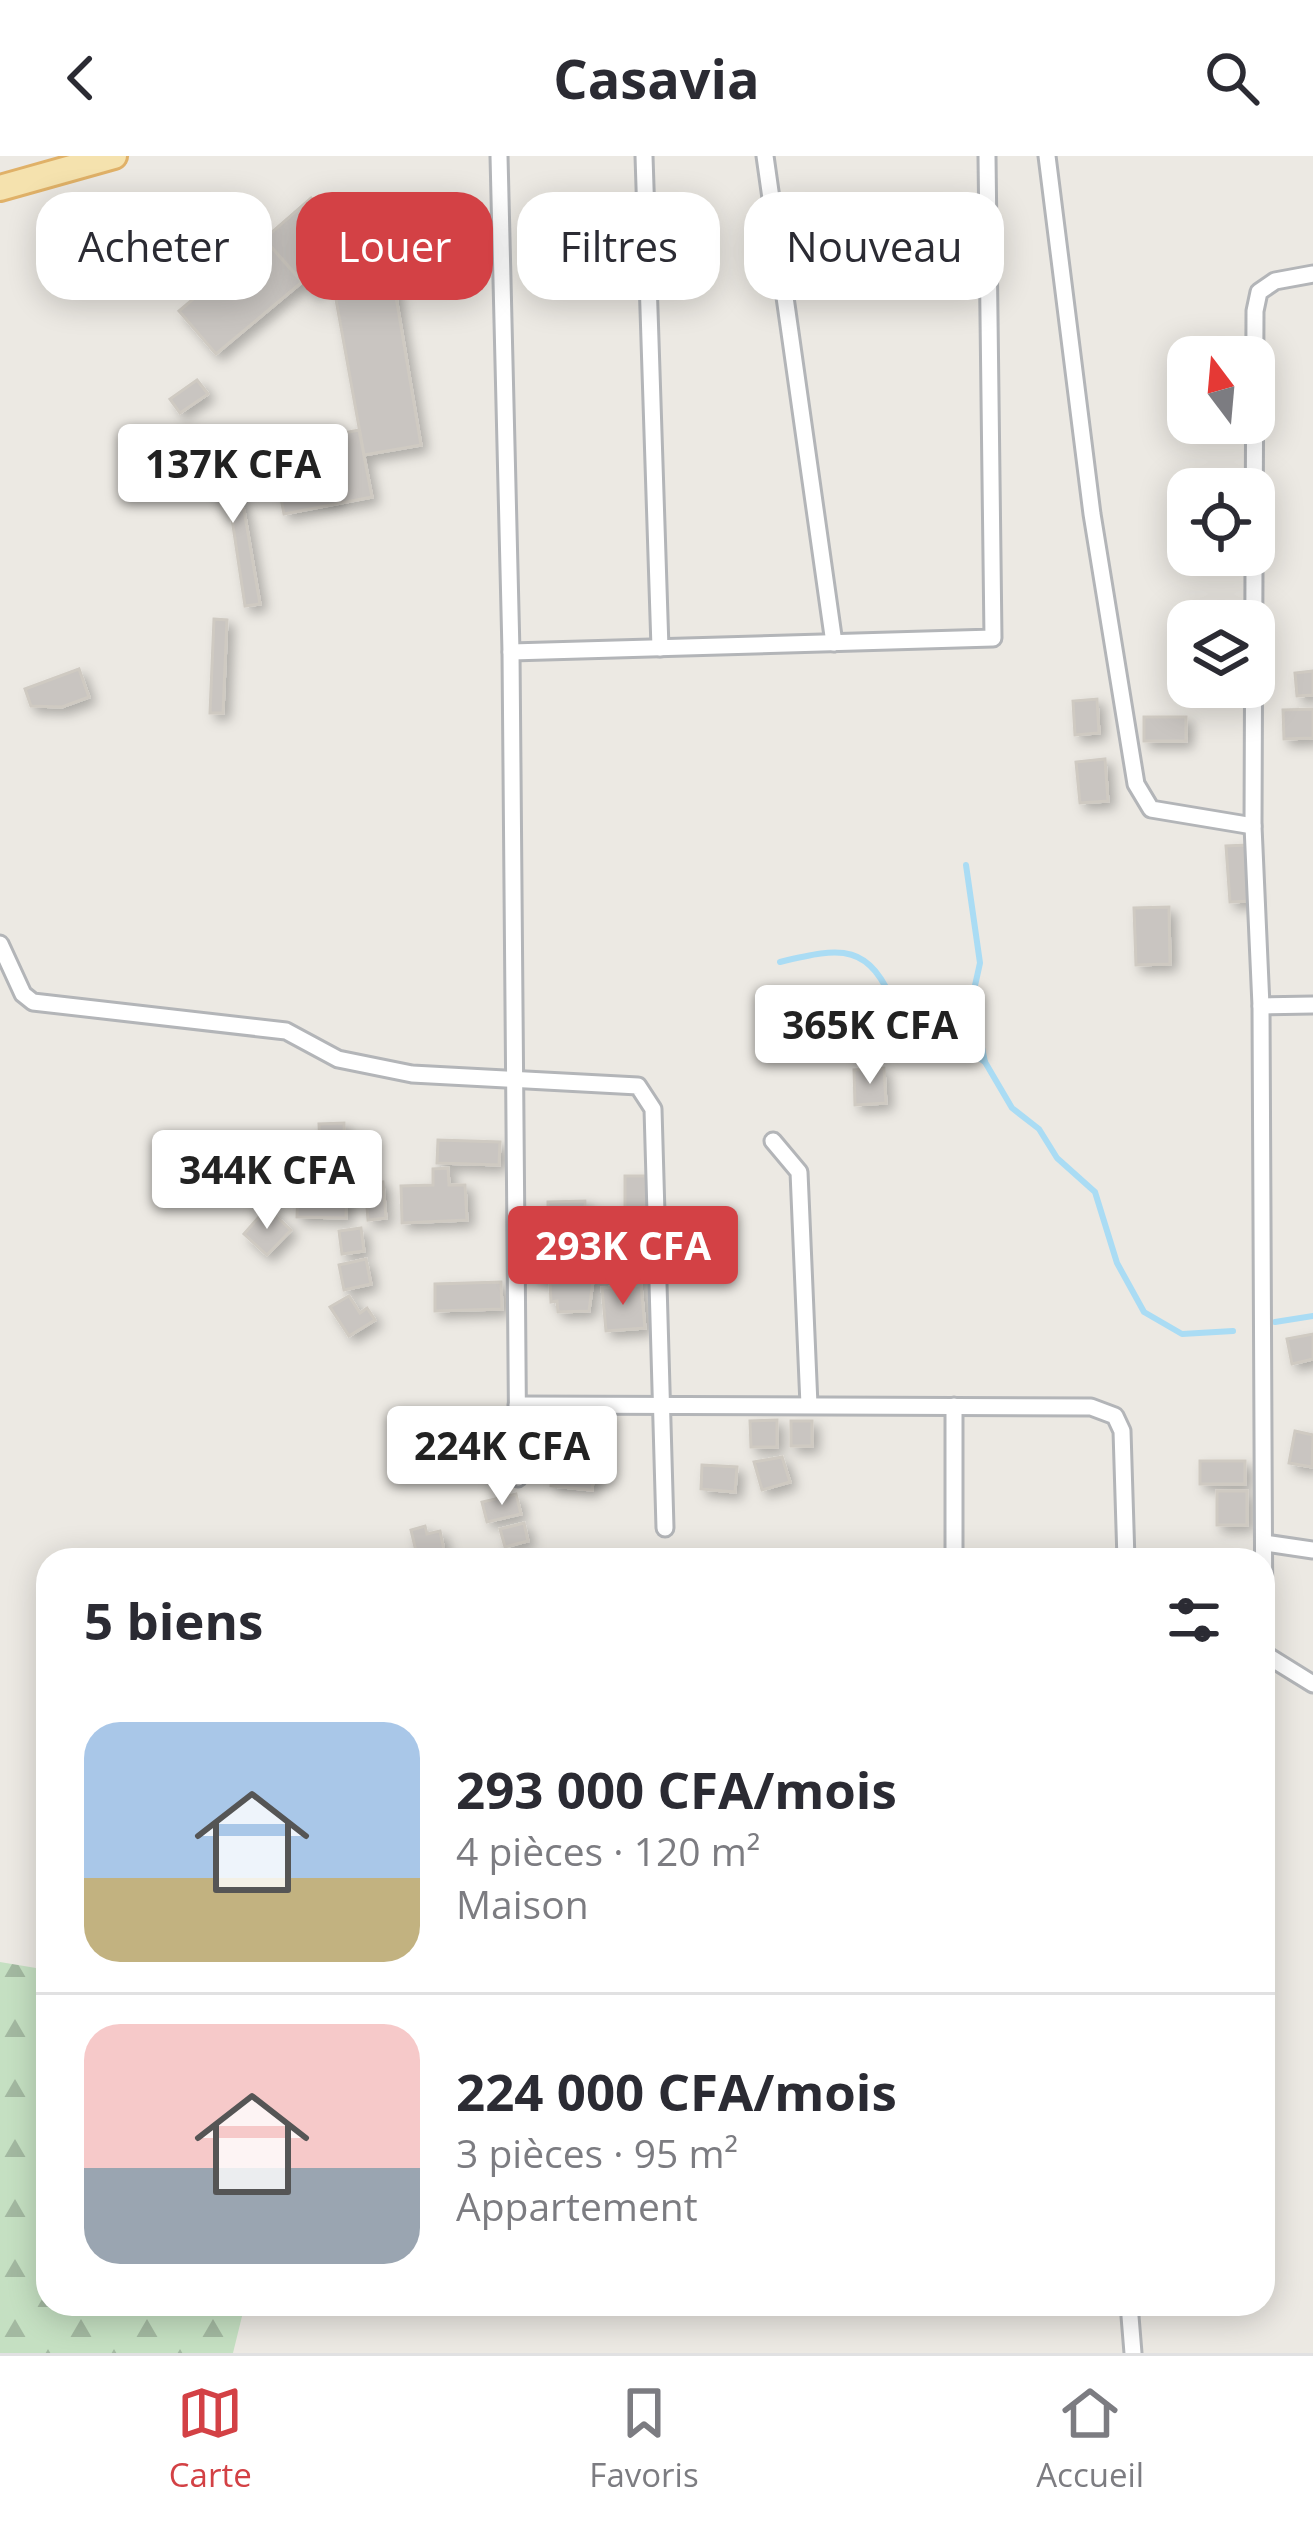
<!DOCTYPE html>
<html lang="fr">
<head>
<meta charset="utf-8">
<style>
  body { margin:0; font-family:"Open Sans",sans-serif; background:#f7f7f7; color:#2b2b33; height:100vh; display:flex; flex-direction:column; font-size:45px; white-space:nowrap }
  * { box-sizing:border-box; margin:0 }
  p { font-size:39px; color:#7c7c81 }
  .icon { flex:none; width:66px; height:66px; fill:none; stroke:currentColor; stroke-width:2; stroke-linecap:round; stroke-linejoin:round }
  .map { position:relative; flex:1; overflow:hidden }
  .side { position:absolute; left:36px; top:1392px; width:1239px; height:768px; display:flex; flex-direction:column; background:#fff; border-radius:36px; box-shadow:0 6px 30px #0003 }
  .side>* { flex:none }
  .guide { position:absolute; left:36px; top:36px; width:1242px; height:108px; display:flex; gap:24px }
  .needle { width:78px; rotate:344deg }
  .fabs { position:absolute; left:1167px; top:180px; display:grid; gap:24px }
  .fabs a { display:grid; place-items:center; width:108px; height:108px; border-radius:24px; background:#fff; box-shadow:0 6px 30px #0003; font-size:60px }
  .price { position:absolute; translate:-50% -102px; padding:0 27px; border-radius:12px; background:#fff; color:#222; font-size:39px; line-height:78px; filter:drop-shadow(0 3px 6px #0008) }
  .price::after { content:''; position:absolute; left:50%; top:72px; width:36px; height:27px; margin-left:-18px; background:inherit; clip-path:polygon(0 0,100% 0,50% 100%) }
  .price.on { background:#d34145; color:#fff }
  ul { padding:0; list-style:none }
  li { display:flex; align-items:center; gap:36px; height:300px; padding:0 48px }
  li+li { border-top:3px solid #e1e1e2 }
  li span { display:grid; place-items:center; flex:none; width:336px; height:240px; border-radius:36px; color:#555 }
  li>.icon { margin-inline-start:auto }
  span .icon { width:144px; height:144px; fill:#fffc; stroke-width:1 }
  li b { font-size:51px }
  h2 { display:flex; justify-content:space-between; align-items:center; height:144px; padding:0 48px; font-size:51px }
  .tag { padding:0 42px; border-radius:36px; background:#fff; box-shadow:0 6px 30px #0003; font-size:42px; line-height:108px }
  .tag.on { background:#d34145; color:#fff }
  header { display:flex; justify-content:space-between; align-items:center; height:156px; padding:0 48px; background:#fff; font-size:54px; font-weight:700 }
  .tab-bar { display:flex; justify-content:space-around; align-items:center; height:168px; border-top:3px solid #e1e1e2; background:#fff; font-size:33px; color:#7c7c81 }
  .tab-bar a { display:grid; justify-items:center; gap:6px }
  .tab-bar .on { color:#d34145 }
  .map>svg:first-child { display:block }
  .forest { fill:url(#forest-firs) }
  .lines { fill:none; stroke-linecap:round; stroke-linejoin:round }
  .stream { stroke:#aadcf4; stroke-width:6 }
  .building { fill:#c9c5c1; stroke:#cfcac2; stroke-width:3; filter:url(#shadow) }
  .minor-casing { stroke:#b3b5b8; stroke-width:21 }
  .primary-casing { stroke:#e0b168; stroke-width:30 }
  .minor { stroke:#fff; stroke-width:15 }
  .primary { stroke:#f5e2ae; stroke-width:24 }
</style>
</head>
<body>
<header><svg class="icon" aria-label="back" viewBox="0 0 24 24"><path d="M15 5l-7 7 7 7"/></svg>Casavia<svg class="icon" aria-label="search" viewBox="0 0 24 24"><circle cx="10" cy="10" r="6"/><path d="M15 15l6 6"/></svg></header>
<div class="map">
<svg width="1313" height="2197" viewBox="0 0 1313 2197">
  <defs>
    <pattern id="forest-firs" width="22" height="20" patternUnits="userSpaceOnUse" patternTransform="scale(3)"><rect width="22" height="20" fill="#c5e0c2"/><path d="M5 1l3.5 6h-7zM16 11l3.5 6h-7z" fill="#a3b9a1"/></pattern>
    <filter id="shadow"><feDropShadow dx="6" dy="6" stdDeviation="6" flood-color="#0004"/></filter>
  </defs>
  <rect width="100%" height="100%" fill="#ece9e3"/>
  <!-- forest -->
  <polygon class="forest" points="0,1806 48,1814 48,2148 245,2148 233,2197 0,2197"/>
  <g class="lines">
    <!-- stream -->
    <g class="stream">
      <polyline points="966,709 980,807 972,843 985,906"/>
      <path d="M780 806C843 791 869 786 896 853L943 875 985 906 1012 952 1039 973 1057 1002 1095 1036 1117 1107 1144 1156 1182 1178 1233 1175"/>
      <polyline points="1275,1166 1313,1160"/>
    </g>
  </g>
  <!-- building -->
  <g class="building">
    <polygon points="311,42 359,97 313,137 264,83"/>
    <polygon points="264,83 302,126 216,198 179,155"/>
    <polygon points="392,117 421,289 364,299 333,127"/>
    <polygon points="197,224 208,238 180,257 170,243"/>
    <polygon points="359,274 372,341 284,358 271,291"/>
    <polygon points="205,295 244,354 260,448 245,450 232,363 192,302"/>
    <polygon points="214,463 227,464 223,557 210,557"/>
    <polygon points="79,513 89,541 62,551 31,550 25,533"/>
    <polygon points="1313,515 1313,539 1297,540 1295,517"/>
    <polygon points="1097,543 1099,577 1075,579 1073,545"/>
    <polygon points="1313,553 1313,582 1284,583 1283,554"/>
    <rect x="1144" y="561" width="42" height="24"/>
    <polygon points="1105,603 1108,645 1080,647 1076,606"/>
    <polygon points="1247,689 1251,745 1230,746 1226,690"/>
    <polygon points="1169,751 1170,808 1136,809 1134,752"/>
    <polygon points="884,912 886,947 855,949 854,914"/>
    <polygon points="344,967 345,996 320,997 319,968"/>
    <polygon points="438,984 500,986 499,1009 437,1007"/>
    <polygon points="448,1012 449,1029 465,1029 467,1064 402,1067 401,1030 433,1029 433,1013"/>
    <polygon points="625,1020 646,1020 647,1067 625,1067"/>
    <polygon points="298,1025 347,1027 346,1062 297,1061"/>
    <polygon points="383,1026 386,1062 368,1064 365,1028"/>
    <polygon points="585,1045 586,1065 548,1066 548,1046"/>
    <polygon points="267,1052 291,1074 267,1099 244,1078"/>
    <polygon points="593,1067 647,1067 646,1094 593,1094"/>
    <polygon points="361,1072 364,1095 342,1098 339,1075"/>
    <polygon points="594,1100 647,1101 646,1123 594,1122"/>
    <polygon points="366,1103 371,1128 344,1134 339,1109"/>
    <polygon points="594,1106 594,1122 535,1122 535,1107"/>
    <polygon points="593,1125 589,1155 558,1156 557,1145 551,1146 550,1127"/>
    <polygon points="501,1126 502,1153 435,1155 435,1128"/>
    <polygon points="641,1129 645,1172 606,1175 602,1132"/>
    <polygon points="349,1140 360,1157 367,1152 375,1164 349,1180 330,1151"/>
    <polygon points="1313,1178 1313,1203 1292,1208 1287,1183"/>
    <polygon points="777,1264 777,1291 751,1291 750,1265"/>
    <rect x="791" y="1265" width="21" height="25"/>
    <polygon points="539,1267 586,1273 583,1297 536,1291"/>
    <polygon points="1295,1275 1313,1279 1312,1311 1289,1307"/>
    <polygon points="782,1301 790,1326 762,1334 754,1306"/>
    <polygon points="553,1303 595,1307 592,1334 551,1330"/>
    <rect x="1200" y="1305" width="45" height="23"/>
    <polygon points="702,1309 737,1311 735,1336 701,1333"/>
    <rect x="1217" y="1335" width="30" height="34"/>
    <polygon points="516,1338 521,1358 487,1366 482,1346"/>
    <polygon points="524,1367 528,1385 505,1391 500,1373"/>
    <polygon points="425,1370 427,1378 440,1375 445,1399 418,1404 411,1374"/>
  </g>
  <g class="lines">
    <!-- minor casing -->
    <g class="minor-casing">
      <g id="minor">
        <polyline points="499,0 511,496 518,1322"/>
        <polyline points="644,0 660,492"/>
        <polyline points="765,0 834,487"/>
        <polyline points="1047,0 1092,358 1136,628 1151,653 1253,670"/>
        <polyline points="511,496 993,482 987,0"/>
        <polyline points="0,788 23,838 33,846 286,875 338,903 412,918 638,930 653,953 665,1372"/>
        <polyline points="1261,850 1313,849"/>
        <polyline points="773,985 799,1016 809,1249"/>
        <polyline points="517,1249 1091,1251 1115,1260 1122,1275 1126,1404"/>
        <polyline points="1265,1387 1313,1394"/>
        <polyline points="954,1404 954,1250"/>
        <polyline points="1263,1497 1313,1528"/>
        <polyline points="1264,1497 1261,850 1253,670 1255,155 1259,136 1275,125 1313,118"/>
        <polyline points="1129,2148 1133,2197"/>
      </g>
    </g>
    <!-- primary casing -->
    <g class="primary-casing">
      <polyline id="primary" points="0,32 114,0"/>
    </g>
    <!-- minor -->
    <use href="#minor" class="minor"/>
    <!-- primary -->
    <use href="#primary" class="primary"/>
  </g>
</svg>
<div class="fabs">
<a><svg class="needle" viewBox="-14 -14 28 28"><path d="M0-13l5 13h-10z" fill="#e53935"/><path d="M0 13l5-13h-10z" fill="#7c7c81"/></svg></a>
<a><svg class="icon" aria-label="locate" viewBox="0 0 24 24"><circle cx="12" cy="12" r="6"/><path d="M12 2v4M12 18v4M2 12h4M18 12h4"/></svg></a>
<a><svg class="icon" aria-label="layers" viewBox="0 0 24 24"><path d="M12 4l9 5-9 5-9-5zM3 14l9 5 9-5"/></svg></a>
</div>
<b class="price" style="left:233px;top:370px">137K CFA</b>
<b class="price" style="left:870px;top:931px">365K CFA</b>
<b class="price" style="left:267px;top:1076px">344K CFA</b>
<b class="price on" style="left:623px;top:1152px">293K CFA</b>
<b class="price" style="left:502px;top:1352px">224K CFA</b>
<div class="guide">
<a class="tag">Acheter</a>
<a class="tag on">Louer</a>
<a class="tag">Filtres</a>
<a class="tag">Nouveau</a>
</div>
<section class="side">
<h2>5 biens<svg class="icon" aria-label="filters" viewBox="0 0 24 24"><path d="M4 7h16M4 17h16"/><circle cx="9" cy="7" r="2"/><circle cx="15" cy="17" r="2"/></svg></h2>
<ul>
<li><span style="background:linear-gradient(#a9c7e8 65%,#c2b280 0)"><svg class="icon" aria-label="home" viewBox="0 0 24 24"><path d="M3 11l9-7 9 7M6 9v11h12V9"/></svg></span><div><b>293 000 CFA/mois</b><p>4 pièces · 120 m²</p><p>Maison</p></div></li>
<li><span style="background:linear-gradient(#f6c9c9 60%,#9aa5b1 0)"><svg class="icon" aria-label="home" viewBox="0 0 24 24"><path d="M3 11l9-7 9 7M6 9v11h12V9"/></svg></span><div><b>224 000 CFA/mois</b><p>3 pièces · 95 m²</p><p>Appartement</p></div></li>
</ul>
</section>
</div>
<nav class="tab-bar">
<a class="on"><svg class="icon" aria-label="map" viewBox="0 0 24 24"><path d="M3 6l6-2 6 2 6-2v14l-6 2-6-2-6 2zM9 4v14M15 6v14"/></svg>Carte</a>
<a><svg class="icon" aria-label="saved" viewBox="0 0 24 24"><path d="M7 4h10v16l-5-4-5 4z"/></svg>Favoris</a>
<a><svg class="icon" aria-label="home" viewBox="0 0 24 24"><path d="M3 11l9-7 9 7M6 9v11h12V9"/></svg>Accueil</a>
</nav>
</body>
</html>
